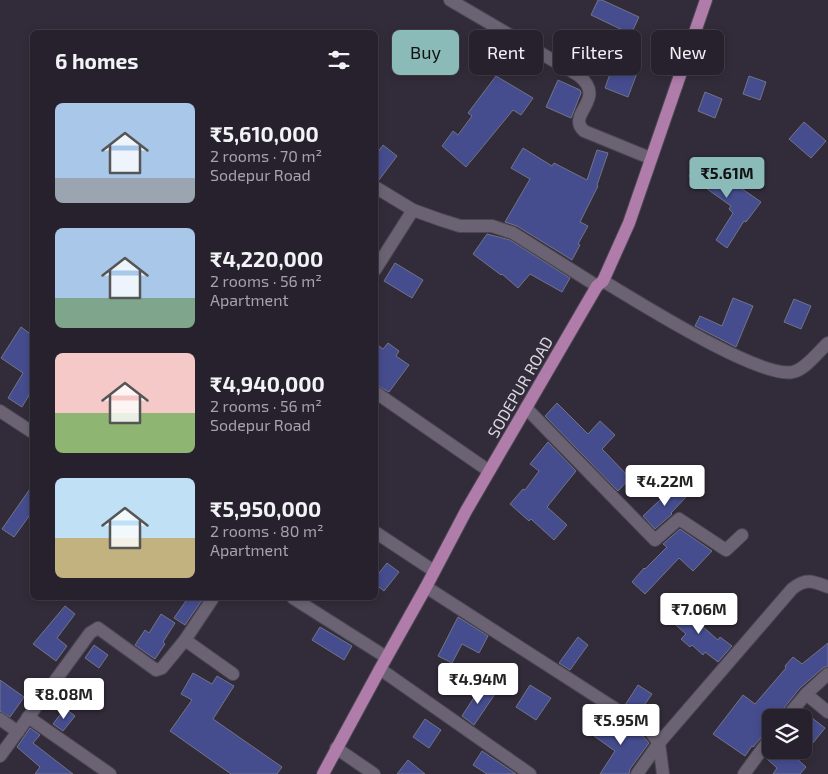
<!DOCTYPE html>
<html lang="en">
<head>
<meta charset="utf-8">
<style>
  body { margin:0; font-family:"Exo 2",sans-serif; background:#2e2934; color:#f1f3f6; height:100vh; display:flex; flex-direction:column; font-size:19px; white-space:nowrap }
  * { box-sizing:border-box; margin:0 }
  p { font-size:16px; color:#a4a3a9 }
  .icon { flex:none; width:28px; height:28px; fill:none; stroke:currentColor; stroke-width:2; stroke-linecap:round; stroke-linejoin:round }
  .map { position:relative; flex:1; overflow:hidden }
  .side { position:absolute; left:30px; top:30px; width:348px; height:570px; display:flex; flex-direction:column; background:#26212c; border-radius:8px; box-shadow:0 2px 8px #0003,0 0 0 1px #423e48 }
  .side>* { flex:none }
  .hud { position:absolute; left:392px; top:30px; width:360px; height:45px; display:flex; gap:10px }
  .fabs { position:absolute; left:762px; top:709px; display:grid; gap:10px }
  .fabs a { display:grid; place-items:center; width:50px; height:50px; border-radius:8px; background:#26212c; box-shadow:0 2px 8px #0003,0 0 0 1px #423e48; font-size:25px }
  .price { position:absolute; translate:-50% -42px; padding:0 11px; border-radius:5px; background:#fff; color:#222; font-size:16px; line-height:32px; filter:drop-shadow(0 1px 2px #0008) }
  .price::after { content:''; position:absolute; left:50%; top:30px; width:15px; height:11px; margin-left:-8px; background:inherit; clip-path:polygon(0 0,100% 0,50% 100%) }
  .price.selected { background:#8bbbb9; color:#111 }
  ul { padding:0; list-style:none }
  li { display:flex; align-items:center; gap:15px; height:125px; padding:0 25px }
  li span { display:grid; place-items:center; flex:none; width:140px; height:100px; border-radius:8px; color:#555 }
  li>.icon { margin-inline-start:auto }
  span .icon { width:60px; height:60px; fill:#fffc; stroke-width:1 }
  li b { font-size:21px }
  h2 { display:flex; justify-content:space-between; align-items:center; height:60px; padding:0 25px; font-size:21px }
  .pill { padding:0 18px; border-radius:8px; background:#26212c; box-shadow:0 2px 8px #0003,0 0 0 1px #423e48; font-size:18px; line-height:45px }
  .pill.selected { background:#8bbbb9; color:#111 }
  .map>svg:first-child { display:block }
  .building { fill:#464d8f; stroke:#717485 }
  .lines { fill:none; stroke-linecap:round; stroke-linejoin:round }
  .street-casing { stroke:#4c4753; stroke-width:14 }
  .secondary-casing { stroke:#4c4753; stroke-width:14 }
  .primary-casing { stroke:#4c4753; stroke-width:14 }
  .street { stroke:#6b6374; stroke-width:12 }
  .secondary { stroke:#6b6374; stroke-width:12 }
  .primary { stroke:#b07daa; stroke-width:12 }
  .labels { text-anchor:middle; stroke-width:4; stroke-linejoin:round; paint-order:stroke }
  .street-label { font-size:16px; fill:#dbd7e1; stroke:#322c3a }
</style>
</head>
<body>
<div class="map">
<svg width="828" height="774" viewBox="0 0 828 774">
  <rect width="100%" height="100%" fill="#322c3a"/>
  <!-- building -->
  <g class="building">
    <polygon points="598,0 602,0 639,17 631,34 591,15"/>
    <polygon points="616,57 640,65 628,97 605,88"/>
    <polygon points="496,76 533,98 521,115 513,110 466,167 442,146 453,131 458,135 472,116 468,113"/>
    <polygon points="749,76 766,82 760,100 743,94"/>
    <polygon points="558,80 580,90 581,93 571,118 546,107"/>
    <polygon points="705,92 722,99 715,118 698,111"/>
    <polygon points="804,122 826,141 811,158 789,139"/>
    <polygon points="383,145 397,156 379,180 375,179 375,156"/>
    <polygon points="523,148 552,166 554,163 587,180 597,150 608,153 597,185 598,186 580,222 588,226 578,244 580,245 572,260 517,226 505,222 530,179 511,168"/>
    <polygon points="701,160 761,202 746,222 744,221 727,248 716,240 733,213 729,209 731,206 689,176"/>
    <polygon points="487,234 510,240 570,278 562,292 530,274 518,288 502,274 501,275 473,254"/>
    <polygon points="395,263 423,280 412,298 384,281"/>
    <polygon points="733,298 753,306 736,347 695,326 700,316 722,326"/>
    <polygon points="794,299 811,306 801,329 784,322"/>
    <polygon points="21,327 32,335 32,390 22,407 8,398 23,373 1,358"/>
    <polygon points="375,343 383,349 388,343 399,351 396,356 409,365 389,392 375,384"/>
    <polygon points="557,403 588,434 600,421 615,435 602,449 630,478 618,491 545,416"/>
    <polygon points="548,442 576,471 547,507 567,525 554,540 531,519 529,521 510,504 523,489 525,490 539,471 530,464"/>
    <polygon points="673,484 686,497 671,513 672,514 655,529 643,516 661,499 659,497"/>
    <polygon points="32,486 32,512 14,537 2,529"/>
    <polygon points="680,529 712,551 693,571 679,558 645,594 632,582 644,568 645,569 667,547 663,544"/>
    <polygon points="387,563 399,572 384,591 375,584 375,578"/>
    <polygon points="188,598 198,598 202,600 185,625 174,618"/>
    <polygon points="680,604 696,617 694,619 718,640 720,637 732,646 718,662 705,652 703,655 692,645 690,647 681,639 686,634 668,618"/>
    <polygon points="65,606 75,614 57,638 67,646 56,661 33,644"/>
    <polygon points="161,614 175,623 163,642 165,644 155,659 135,645 145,630 149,633"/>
    <polygon points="458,617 488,636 479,653 462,644 452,663 438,656"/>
    <polygon points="320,627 352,646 344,660 312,640"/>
    <polygon points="578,637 588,645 570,670 559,663"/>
    <polygon points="828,643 828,666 823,668 800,688 780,713 778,718 771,718 771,726 753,747 752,746 745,756 713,734 743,695 755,704 786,668 785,666 793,657 802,664"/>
    <polygon points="94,645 108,655 99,668 85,658"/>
    <polygon points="193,673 212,684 217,676 234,686 213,719 282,767 277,774 231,774 170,731 192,700 181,694"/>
    <polygon points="0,680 24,697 10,717 0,711"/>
    <polygon points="482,685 495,694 474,725 462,716"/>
    <polygon points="530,685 551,698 536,720 516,707"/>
    <polygon points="638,685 652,694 638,714 625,705"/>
    <polygon points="62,686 80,699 73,708 55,695"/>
    <polygon points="65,708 75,716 63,731 53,724"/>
    <polygon points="803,711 825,728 804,754 804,718 797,718"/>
    <polygon points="610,715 644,737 649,743 630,769 629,774 600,774 615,751 594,736"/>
    <polygon points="425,719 441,730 429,748 413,737"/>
    <polygon points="30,728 40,735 33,743 73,774 35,774 40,767 17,747"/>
    <polygon points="772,750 787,750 806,767 800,774 773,774 777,768 766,758"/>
    <polygon points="482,751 516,774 487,774 473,765"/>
    <polygon points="408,760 425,774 397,774"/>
  </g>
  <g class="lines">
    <!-- street casing -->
    <g class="street-casing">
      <g id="street">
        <path d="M450 0 578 75C609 99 565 114 584 131L650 158"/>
        <polyline points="375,187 413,210 441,220 460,226 492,226 513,233 597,286"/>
        <polyline points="375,270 413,210"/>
        <path d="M603 281C637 301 759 379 793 372 806 369 818 352 828 343"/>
        <polyline points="375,392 489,471"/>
        <polyline points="526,408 655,540 679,519 726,550 742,535"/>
        <polyline points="375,532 434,571"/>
        <polyline points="426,587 650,731 659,743 663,774"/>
        <polyline points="185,640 213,598"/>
        <polyline points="380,669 530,774"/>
        <polyline points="806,694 828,712"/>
        <polyline points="28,717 110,774"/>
        <polyline points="786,718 806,694 828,674"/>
        <polyline points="0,719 18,732"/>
        <polyline points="336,748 374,774"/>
        <polyline points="0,756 90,633 98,628 156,670 162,668 185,640 233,674"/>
        <path d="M637 774 659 743 792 589C806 578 812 581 828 587"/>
        <polyline points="744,774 771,737"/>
      </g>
    </g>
    <!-- secondary casing -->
    <g class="secondary-casing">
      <g id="secondary">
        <polyline points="0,411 32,432"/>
        <polyline points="293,598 386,657"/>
      </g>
    </g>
    <!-- primary casing -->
    <g class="primary-casing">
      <polyline id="primary" points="323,774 380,669 426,587 466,511 597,286 603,281 629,223 706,0"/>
    </g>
    <!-- street -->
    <use href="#street" class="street"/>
    <!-- secondary -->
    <use href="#secondary" class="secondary"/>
    <!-- primary -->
    <use href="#primary" class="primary"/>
  </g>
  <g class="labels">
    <!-- street labels -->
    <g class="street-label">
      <text transform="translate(520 387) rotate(-60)" y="6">SODEPUR ROAD</text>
    </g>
  </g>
</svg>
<div class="fabs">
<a><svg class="icon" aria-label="layers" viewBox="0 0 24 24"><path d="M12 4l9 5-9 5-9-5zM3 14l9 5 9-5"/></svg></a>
</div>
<b class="price selected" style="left:727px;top:199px">₹5.61M</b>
<b class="price" style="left:665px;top:507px">₹4.22M</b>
<b class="price" style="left:699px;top:635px">₹7.06M</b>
<b class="price" style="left:478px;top:705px">₹4.94M</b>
<b class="price" style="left:64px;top:720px">₹8.08M</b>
<b class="price" style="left:621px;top:746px">₹5.95M</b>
<div class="hud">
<a class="pill selected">Buy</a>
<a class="pill">Rent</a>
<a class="pill">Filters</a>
<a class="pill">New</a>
</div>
<section class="side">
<h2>6 homes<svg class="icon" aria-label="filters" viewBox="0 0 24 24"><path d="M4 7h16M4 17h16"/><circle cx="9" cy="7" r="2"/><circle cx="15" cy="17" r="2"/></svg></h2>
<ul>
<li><span style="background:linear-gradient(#a9c7e8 75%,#9aa5b1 0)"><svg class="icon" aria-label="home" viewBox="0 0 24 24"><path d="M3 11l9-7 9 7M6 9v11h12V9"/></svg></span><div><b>₹5,610,000</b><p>2 rooms · 70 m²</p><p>Sodepur Road</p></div></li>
<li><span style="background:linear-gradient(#a9c7e8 70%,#7fa58c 0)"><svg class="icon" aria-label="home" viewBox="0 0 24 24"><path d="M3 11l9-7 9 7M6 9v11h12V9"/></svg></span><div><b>₹4,220,000</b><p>2 rooms · 56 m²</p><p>Apartment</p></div></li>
<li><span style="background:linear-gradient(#f6c9c9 60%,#8fb573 0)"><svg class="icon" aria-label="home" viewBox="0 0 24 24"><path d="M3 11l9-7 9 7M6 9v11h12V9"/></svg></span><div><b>₹4,940,000</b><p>2 rooms · 56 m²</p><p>Sodepur Road</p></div></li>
<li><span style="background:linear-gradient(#bfe0f5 60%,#c2b280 0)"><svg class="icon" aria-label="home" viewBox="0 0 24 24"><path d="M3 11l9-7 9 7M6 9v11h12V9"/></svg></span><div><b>₹5,950,000</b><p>2 rooms · 80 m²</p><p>Apartment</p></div></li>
</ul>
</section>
</div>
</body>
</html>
